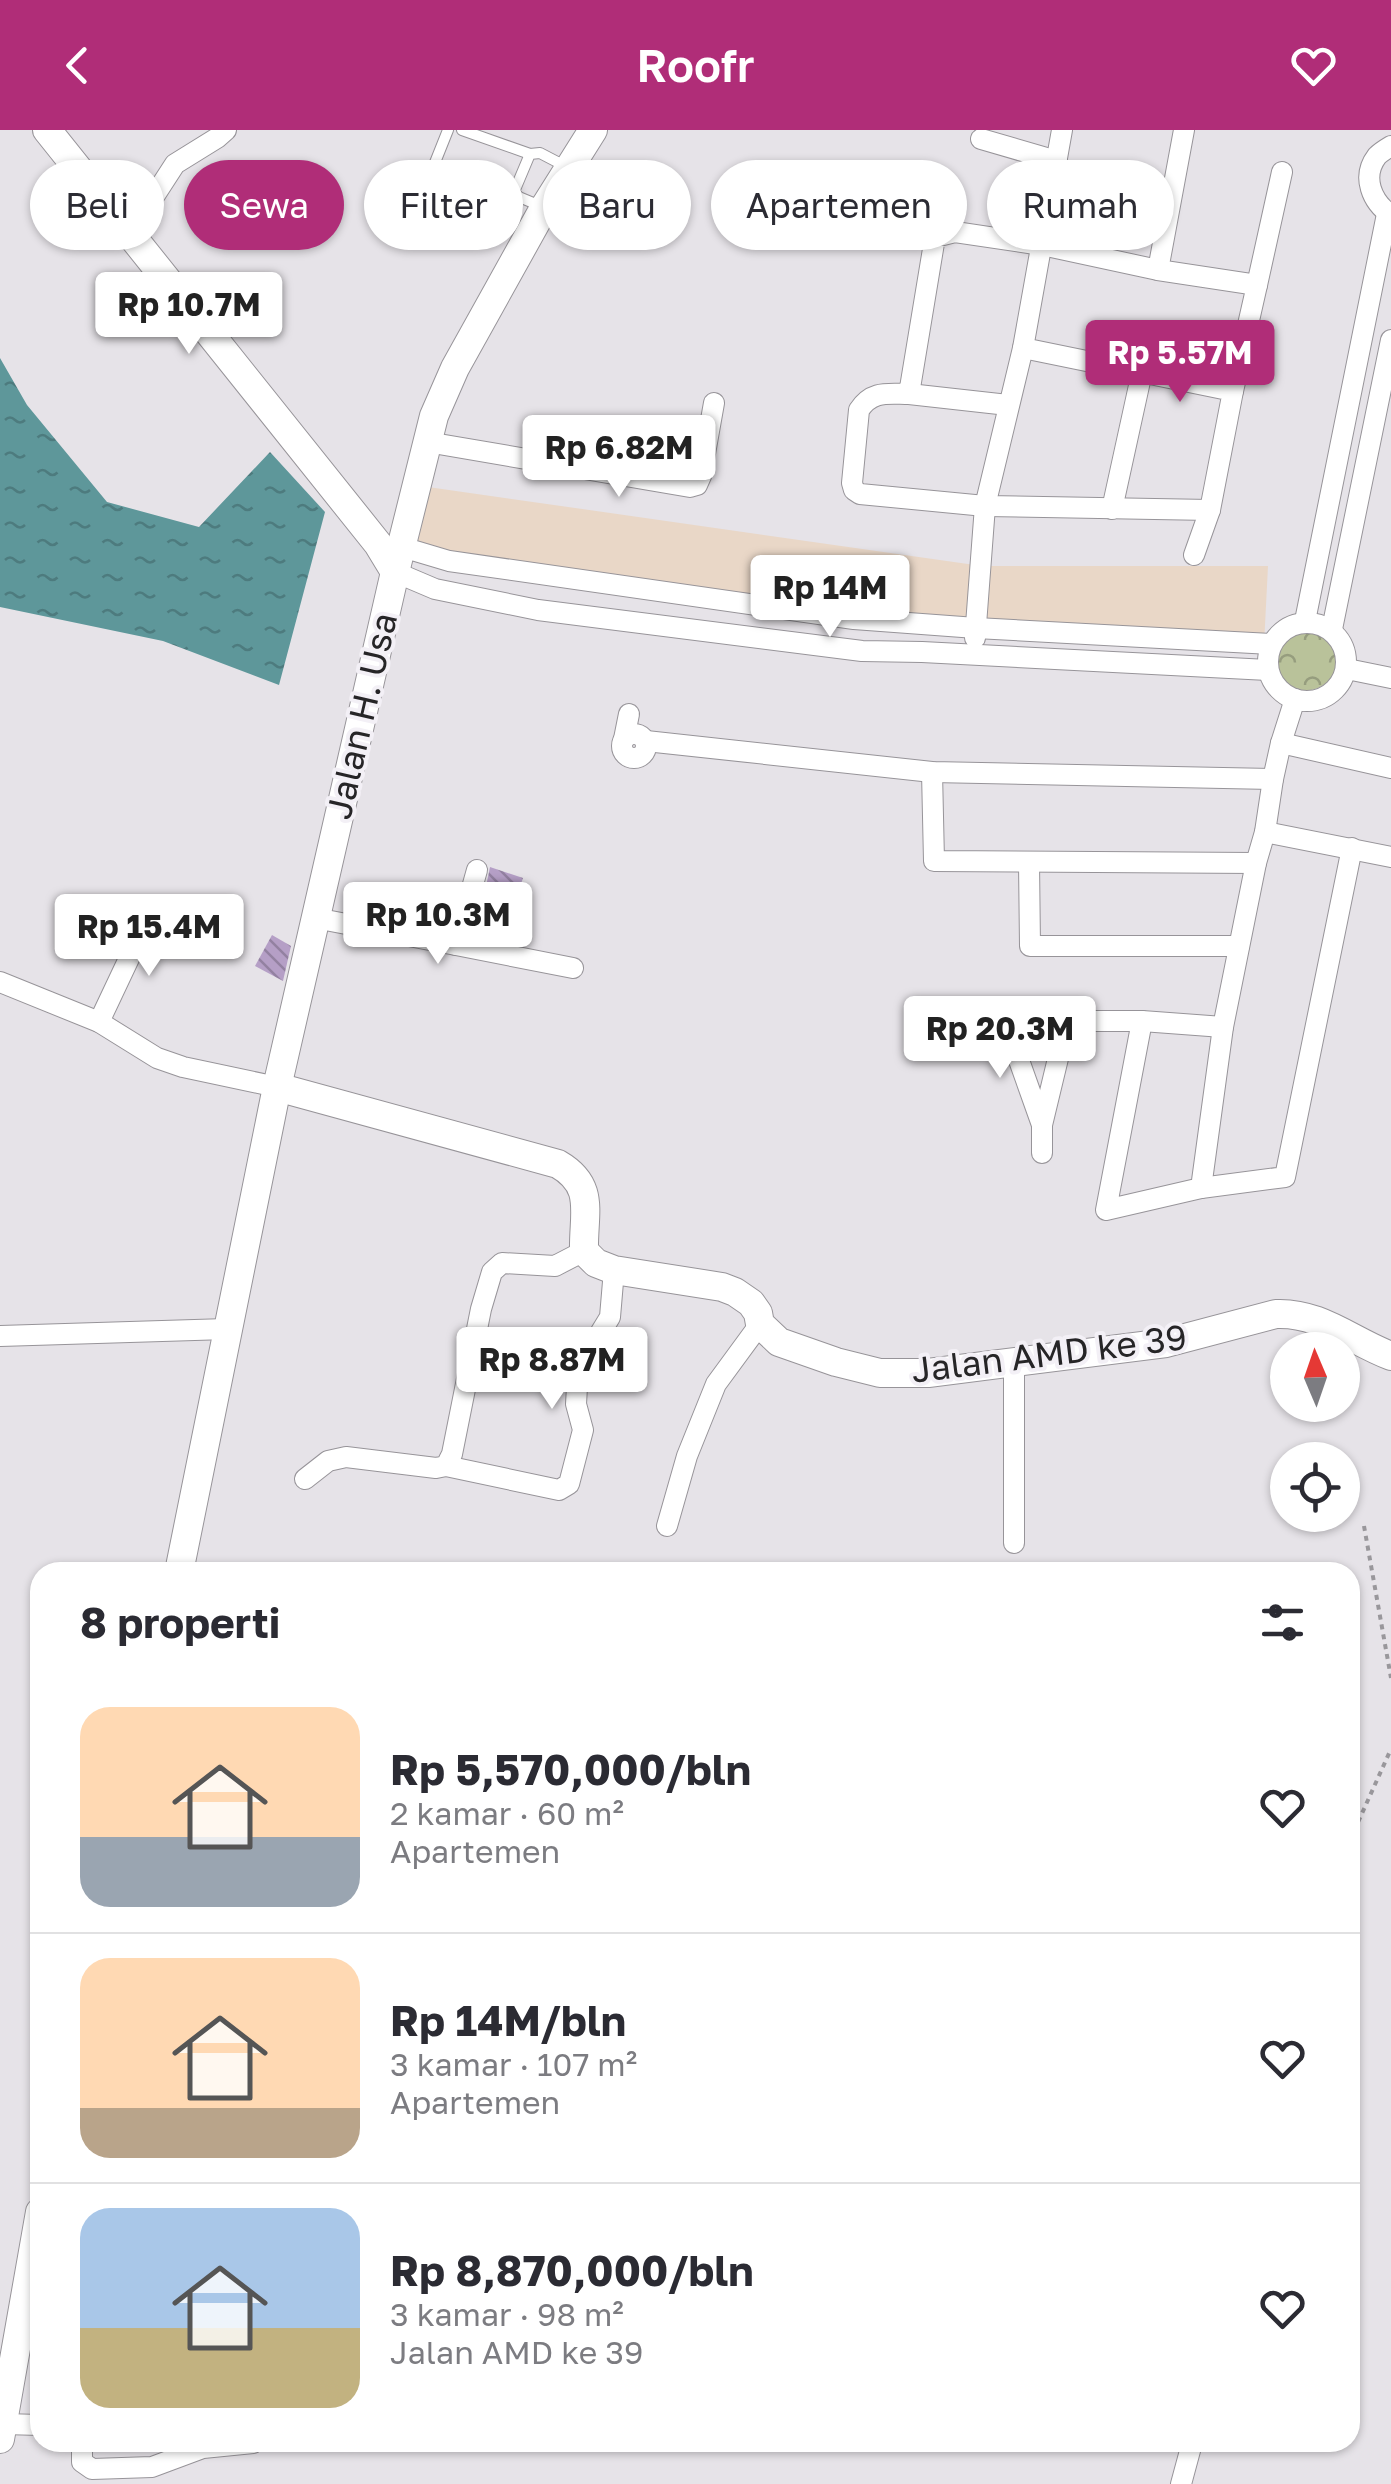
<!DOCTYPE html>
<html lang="id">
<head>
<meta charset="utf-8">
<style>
  body { margin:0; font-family:"Golos Text",sans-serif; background:#f2f2f3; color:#2b2b33; height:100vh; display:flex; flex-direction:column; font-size:38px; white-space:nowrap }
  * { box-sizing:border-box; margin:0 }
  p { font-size:32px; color:#7c7c81 }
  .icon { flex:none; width:55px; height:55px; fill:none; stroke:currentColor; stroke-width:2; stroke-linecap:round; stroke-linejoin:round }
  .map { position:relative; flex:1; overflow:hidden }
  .side { position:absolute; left:30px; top:1432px; width:1330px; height:890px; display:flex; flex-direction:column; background:#fff; border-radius:30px; box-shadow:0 2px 8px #0004 }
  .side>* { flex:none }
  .banner { position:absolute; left:30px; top:30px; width:1332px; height:90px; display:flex; gap:20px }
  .needle { width:65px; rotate:358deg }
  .controls { position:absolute; left:1270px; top:1202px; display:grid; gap:20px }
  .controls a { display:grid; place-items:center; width:90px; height:90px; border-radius:50%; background:#fff; box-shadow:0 2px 8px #0004; font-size:50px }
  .price { position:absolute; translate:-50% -85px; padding:0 22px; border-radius:10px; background:#fff; color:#222; font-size:32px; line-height:65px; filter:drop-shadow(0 2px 5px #0008) }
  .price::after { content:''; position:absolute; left:50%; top:60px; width:30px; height:22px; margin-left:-15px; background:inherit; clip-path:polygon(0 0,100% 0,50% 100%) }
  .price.selected { background:#b02d78; color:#fff }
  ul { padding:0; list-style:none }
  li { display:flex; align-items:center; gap:30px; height:250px; padding:0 50px }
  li+li { border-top:2px solid #e1e1e2 }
  li span { display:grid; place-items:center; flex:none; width:280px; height:200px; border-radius:30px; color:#555 }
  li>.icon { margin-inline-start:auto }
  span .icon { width:120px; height:120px; fill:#fffc; stroke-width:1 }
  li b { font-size:42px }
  h2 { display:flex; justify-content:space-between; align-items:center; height:120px; padding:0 50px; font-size:42px }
  .tag { padding:0 35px; border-radius:45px; background:#fff; box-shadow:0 2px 8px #0004; font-size:35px; line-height:90px }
  .tag.selected { background:#b02d78; color:#fff }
  header { display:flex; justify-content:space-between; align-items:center; height:130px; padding:0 50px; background:#b02d78; color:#fff; font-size:45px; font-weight:600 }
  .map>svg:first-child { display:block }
  .commercial { fill:#e9d7c7 }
  .park { fill:url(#park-crowns) }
  .water { fill:url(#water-ripples) }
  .building { fill:url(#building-back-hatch) }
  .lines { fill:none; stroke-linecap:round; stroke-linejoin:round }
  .lane-casing { stroke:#979499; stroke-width:12 }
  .street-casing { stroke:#979499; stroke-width:22 }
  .secondary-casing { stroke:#979499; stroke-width:30 }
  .path { stroke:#99979b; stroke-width:4; stroke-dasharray:5 5; stroke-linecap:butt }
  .lane { stroke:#fff; stroke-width:10 }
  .street { stroke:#fff; stroke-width:20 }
  .secondary { stroke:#fff; stroke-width:28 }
  .labels { text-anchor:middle; stroke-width:8; stroke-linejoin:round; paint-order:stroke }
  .street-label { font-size:35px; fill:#262527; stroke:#f3f0f6 }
</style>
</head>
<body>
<header><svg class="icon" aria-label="back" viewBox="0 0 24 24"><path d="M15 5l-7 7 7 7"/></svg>Roofr<svg class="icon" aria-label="heart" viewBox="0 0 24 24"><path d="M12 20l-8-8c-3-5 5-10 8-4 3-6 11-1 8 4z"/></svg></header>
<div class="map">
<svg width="1391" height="2354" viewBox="0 0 1391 2354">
  <defs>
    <pattern id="park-crowns" width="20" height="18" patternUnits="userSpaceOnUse" patternTransform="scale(2.5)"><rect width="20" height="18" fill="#b9c29a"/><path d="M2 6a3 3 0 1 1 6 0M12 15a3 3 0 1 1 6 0" fill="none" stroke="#969d7e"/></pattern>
    <pattern id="water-ripples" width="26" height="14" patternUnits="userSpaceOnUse" patternTransform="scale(2.5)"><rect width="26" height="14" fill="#5e979a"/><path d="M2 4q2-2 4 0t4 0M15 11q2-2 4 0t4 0" fill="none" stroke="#4d7b7e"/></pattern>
    <pattern id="building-back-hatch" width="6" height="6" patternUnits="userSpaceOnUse" patternTransform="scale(2.5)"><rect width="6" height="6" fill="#b59fc6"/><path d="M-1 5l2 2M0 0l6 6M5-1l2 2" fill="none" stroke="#9381a1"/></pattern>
  </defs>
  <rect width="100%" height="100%" fill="#e6e3e8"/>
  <!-- commercial -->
  <polygon class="commercial" points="414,355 982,436 1268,436 1264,515 966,506 395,417"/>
  <!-- park -->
  <circle class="park" cx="1303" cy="522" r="39"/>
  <!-- water -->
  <polygon class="water" points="0,228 27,275 107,372 199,397 270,322 325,382 279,555 163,511 0,477"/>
  <!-- building -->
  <g class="building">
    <polygon points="490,737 523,748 512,780 483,771"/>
    <polygon points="272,805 291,816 283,851 255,836"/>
  </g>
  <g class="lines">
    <!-- lane casing -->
    <g class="lane-casing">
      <g id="lane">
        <polyline points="448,0 432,40 514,62"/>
        <polyline points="462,0 530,24"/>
        <polyline points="543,77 519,67 514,62 530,24 540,23 565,36"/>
      </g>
    </g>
    <!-- street casing -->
    <g class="street-casing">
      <g id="street">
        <polyline points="981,9 1057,31"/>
        <path d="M1391 16C1386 19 1381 22 1377 26 1361 47 1372 72 1391 85"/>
        <polyline points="129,105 175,34 217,8 226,0"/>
        <polyline points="1158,140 1184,0"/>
        <polyline points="1257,155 1282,42"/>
        <polyline points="1023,218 1233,261 1210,380 1194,425"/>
        <polyline points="909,264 1008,275"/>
        <polyline points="427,312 690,357 697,355 701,346 714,273"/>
        <polyline points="1112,379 1142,242"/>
        <path d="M1210 380 985 376 860 364 854 360 852 353 859 280C872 260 888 264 909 264L935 107 955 102 1042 115 1158 140 1257 155 1233 261"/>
        <polyline points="402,417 449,431 854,489 976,498 1271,514"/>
        <polyline points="395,442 435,459 538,480 862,521 922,522 1268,540"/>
        <polyline points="1305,491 1387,84"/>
        <circle cx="1307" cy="532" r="39"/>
        <polyline points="1332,499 1391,210"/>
        <polyline points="975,508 985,376 1023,218 1062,0"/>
        <polyline points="1347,539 1391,548"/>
        <circle cx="634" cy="616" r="12"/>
        <polyline points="624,609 629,584"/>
        <polyline points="646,611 932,642 1273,649"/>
        <polyline points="1281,613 1391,638"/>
        <polyline points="932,642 934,731 1256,733"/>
        <polyline points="1265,702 1391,727"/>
        <polyline points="1029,733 1030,816 1239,816"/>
        <polyline points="315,788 456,815 477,740"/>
        <polyline points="456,815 573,838"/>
        <polyline points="0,852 99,892 157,928 183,937 277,957"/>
        <polyline points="978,889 1005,891 1142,891 1223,897"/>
        <polyline points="1005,891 1042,995"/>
        <polyline points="1142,891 1106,1080 1201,1058 1223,897 1256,733 1265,702 1273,649 1281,613 1295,569"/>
        <polyline points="99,892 150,784"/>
        <polyline points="1042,1023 1042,995 1067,891"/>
        <polyline points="1201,1058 1285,1047 1352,718"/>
        <polyline points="0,1206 227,1199"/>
        <polyline points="446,1336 559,1360 569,1354 583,1300 576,1274 577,1257 585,1228 610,1187 614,1140"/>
        <polyline points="305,1349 328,1331 346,1327 436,1338 446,1336 452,1324 481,1179 492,1142 502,1133 555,1136 584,1121"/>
        <polyline points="667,1396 687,1326 716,1254 760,1194"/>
        <polyline points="1014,1413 1014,1232"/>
        <polyline points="4,2294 40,2295"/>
        <polyline points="82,2312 82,2332 92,2339 152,2337 203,2318 253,2313"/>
        <polyline points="1181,2354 1191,2317"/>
      </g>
    </g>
    <!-- secondary casing -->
    <g class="secondary-casing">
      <g id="secondary">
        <polyline points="47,0 378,414 395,442"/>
        <path d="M277 957 558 1034C596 1056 583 1083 584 1121L596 1133 614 1140 722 1157 735 1162 751 1173 758 1183 760 1194 779 1212 836 1232 880 1243H928L1166 1213 1276 1184C1320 1182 1351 1211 1391 1226"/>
        <polyline points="179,1442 277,957 395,442 434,286 455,238 544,78 593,0"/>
        <polyline points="0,2309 40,2082"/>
      </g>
    </g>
    <!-- path -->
    <g class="path">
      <polyline points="1364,1396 1391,1548"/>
      <polyline points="1350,1710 1391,1619"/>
    </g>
    <!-- lane -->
    <use href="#lane" class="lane"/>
    <!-- street -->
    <use href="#street" class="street"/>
    <!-- secondary -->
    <use href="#secondary" class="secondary"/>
  </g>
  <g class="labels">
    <!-- street labels -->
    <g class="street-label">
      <text transform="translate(362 586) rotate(-77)" y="12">Jalan H. Usa</text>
      <text transform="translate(1049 1224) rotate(-7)" y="12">Jalan AMD ke 39</text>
    </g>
  </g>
</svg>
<div class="controls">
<a><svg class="needle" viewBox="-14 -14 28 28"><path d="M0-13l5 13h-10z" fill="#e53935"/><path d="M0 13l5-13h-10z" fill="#7c7c81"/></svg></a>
<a><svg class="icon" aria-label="locate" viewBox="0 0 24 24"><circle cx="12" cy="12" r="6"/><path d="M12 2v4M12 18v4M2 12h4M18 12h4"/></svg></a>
</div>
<b class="price" style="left:189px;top:227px">Rp 10.7M</b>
<b class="price selected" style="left:1180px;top:275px">Rp 5.57M</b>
<b class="price" style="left:619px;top:370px">Rp 6.82M</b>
<b class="price" style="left:830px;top:510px">Rp 14M</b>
<b class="price" style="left:438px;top:837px">Rp 10.3M</b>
<b class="price" style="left:149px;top:849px">Rp 15.4M</b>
<b class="price" style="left:1000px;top:951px">Rp 20.3M</b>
<b class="price" style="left:552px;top:1282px">Rp 8.87M</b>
<div class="banner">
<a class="tag">Beli</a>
<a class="tag selected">Sewa</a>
<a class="tag">Filter</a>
<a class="tag">Baru</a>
<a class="tag">Apartemen</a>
<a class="tag">Rumah</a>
</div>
<section class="side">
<h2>8 properti<svg class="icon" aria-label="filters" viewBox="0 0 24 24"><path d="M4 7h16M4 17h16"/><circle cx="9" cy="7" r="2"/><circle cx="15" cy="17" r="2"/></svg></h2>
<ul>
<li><span style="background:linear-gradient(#ffd9b3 65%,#9aa5b1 0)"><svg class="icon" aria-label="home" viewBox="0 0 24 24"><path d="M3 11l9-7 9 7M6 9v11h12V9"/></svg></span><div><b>Rp 5,570,000/bln</b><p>2 kamar · 60 m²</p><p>Apartemen</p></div><svg class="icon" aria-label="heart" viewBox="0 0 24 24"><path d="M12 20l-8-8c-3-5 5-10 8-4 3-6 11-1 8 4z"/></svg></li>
<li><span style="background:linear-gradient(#ffd9b3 75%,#b9a48a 0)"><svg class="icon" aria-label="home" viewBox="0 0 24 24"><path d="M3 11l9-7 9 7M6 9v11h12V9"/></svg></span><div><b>Rp 14M/bln</b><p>3 kamar · 107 m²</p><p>Apartemen</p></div><svg class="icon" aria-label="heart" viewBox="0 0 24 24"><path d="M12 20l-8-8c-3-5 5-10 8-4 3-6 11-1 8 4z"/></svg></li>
<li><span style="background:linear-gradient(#a9c7e8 60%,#c2b280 0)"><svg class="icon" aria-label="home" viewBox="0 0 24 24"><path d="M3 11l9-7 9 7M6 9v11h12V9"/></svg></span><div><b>Rp 8,870,000/bln</b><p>3 kamar · 98 m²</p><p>Jalan AMD ke 39</p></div><svg class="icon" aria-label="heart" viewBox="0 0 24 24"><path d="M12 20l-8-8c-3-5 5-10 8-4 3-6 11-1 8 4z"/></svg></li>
</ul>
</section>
</div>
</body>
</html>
